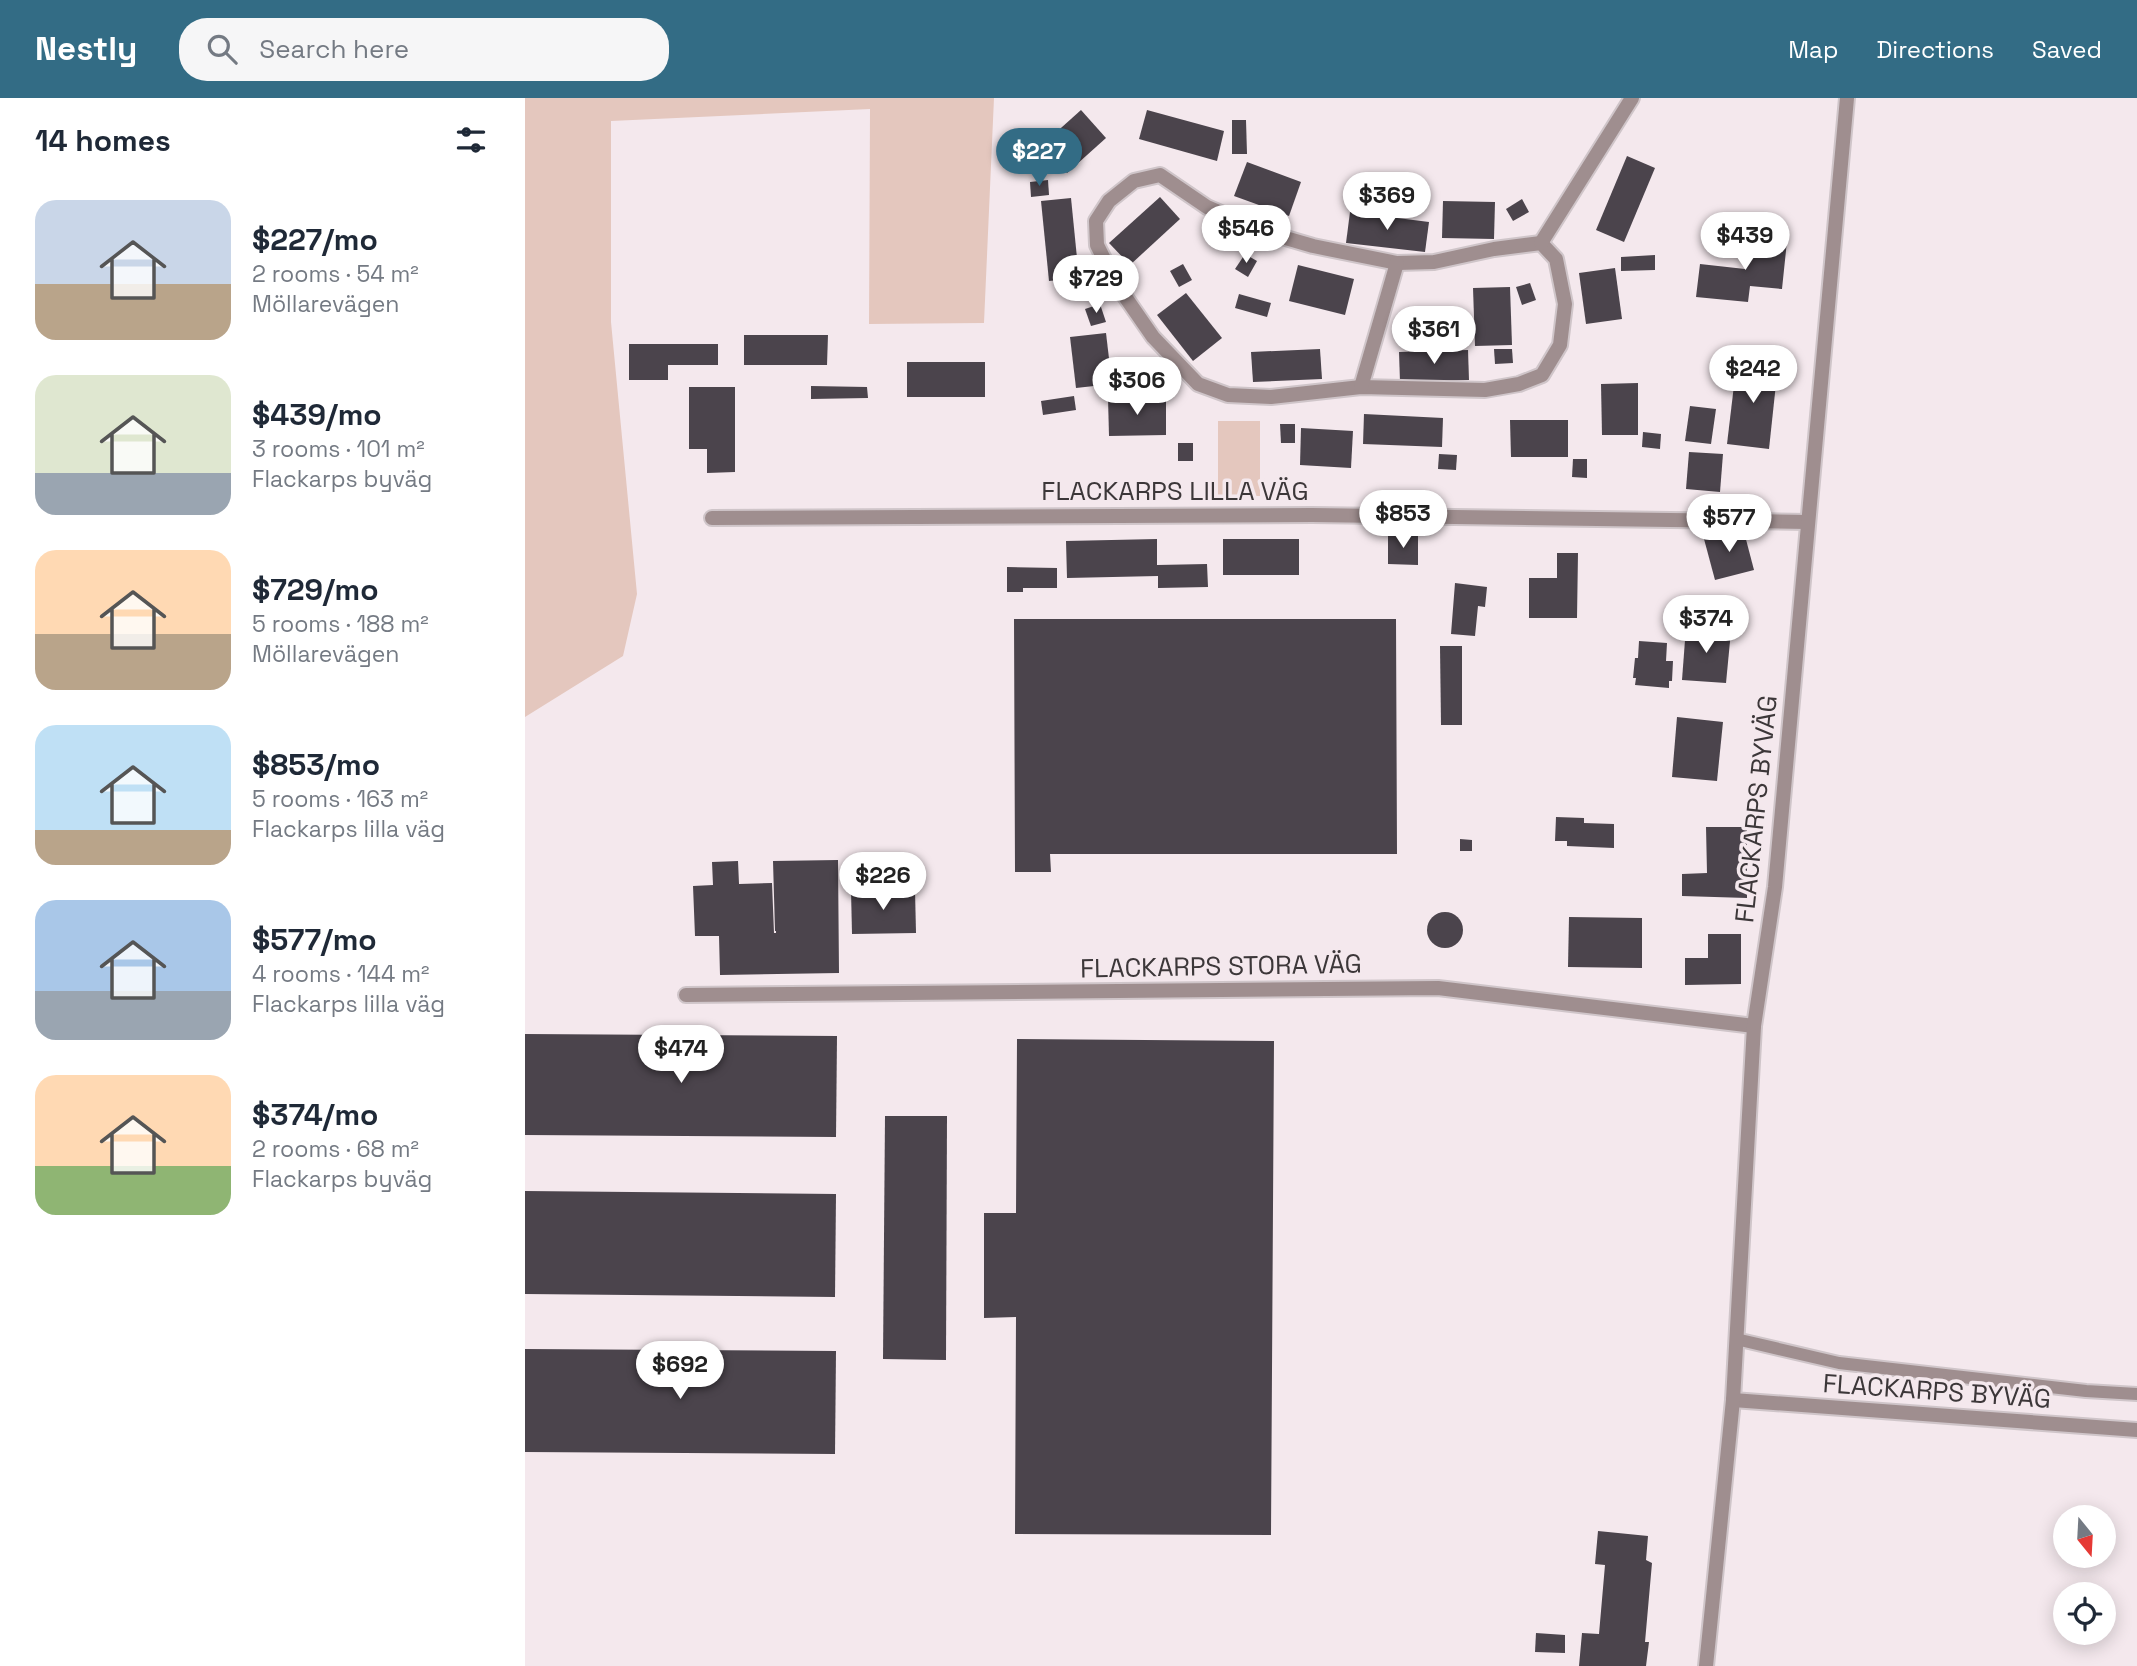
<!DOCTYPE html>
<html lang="en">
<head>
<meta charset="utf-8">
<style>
  body { margin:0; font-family:"Space Grotesk",sans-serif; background:#f6f6f7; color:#1f2937; height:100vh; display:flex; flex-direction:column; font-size:26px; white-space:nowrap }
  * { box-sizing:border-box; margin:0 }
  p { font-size:23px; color:#747a83 }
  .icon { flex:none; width:38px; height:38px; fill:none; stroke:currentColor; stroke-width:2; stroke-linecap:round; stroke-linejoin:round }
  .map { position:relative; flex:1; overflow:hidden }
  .panel { display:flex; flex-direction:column; background:#fff; width:525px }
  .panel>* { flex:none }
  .needle { width:46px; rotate:162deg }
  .buttons { position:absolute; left:1528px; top:1407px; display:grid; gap:14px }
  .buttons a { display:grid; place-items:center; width:63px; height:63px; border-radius:50%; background:#fff; box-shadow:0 4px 18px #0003; font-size:35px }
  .price { position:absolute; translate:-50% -60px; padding:0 16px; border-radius:24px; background:#fff; color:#222; font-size:23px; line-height:46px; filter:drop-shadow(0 2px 4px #0008) }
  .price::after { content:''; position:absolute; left:50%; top:42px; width:21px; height:16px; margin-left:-10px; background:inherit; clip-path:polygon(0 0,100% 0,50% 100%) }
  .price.active { background:#336c85; color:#fff }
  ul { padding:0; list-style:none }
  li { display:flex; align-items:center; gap:21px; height:175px; padding:0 35px }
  li span { display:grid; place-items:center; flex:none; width:196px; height:140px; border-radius:21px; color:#555 }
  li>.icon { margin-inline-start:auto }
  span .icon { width:84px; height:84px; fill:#fffc; stroke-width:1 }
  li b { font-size:30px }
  h2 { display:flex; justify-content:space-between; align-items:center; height:84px; padding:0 35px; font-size:30px }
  header { display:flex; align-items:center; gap:42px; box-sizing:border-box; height:98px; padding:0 35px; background:#336c85; color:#fff }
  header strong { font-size:33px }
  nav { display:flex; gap:38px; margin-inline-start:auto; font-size:24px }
  .search { width:490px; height:63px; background:#f6f6f7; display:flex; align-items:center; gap:18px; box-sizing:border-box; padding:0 24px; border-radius:28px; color:#747a83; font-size:26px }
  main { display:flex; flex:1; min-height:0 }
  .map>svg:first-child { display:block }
  .green { fill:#e4c7be }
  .building { fill:#4b444c }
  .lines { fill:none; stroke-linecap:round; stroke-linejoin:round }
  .lane-casing { stroke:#cfc5c9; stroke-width:16 }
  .street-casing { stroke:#cfc5c9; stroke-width:18 }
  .lane { stroke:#9f8e8f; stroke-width:12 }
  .street { stroke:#9f8e8f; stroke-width:14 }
  .labels { text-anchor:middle; stroke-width:7; stroke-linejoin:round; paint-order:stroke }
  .street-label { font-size:26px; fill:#3c3739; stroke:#f4e8ed }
</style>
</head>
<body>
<header>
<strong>Nestly</strong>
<div class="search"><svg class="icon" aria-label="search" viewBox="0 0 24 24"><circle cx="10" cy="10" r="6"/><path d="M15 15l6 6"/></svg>Search here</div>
<nav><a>Map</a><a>Directions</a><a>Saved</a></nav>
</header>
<main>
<section class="panel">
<h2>14 homes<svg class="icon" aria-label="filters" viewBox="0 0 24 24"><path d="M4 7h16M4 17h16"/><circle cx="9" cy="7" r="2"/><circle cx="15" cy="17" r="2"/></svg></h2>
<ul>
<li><span style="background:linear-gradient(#c9d6e8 60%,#b9a48a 0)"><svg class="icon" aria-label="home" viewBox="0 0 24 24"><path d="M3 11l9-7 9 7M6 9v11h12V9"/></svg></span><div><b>$227/mo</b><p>2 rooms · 54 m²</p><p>Möllarevägen</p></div></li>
<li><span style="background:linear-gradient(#dfe7d0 70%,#9aa5b1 0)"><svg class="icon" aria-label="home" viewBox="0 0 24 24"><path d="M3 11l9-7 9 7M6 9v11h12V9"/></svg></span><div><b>$439/mo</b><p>3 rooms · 101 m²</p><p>Flackarps byväg</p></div></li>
<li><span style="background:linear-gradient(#ffd9b3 60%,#b9a48a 0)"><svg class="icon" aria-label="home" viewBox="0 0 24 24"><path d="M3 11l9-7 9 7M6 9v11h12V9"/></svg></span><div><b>$729/mo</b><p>5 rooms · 188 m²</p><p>Möllarevägen</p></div></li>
<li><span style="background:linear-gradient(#bfe0f5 75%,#b9a48a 0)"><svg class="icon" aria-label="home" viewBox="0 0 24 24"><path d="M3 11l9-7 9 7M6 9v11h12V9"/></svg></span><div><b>$853/mo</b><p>5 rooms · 163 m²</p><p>Flackarps lilla väg</p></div></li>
<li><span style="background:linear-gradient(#a9c7e8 65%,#9aa5b1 0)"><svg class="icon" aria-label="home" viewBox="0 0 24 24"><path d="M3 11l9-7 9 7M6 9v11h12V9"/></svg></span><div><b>$577/mo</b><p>4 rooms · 144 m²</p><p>Flackarps lilla väg</p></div></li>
<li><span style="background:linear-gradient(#ffd9b3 65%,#8fb573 0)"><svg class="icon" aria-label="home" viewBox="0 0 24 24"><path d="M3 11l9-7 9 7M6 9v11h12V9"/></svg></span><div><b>$374/mo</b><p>2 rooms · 68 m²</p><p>Flackarps byväg</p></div></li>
</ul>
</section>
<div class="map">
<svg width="1612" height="1568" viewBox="0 0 1612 1568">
  <rect width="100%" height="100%" fill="#f4e8ed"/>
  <!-- green -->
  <g class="green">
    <polygon points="0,0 469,0 459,225 344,226 345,11 86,23 86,224 112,496 98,558 0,619"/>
    <rect x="693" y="323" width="42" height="75"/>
  </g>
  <!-- building -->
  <g class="building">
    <polygon points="556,12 581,40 542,75 517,47"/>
    <polygon points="622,12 699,33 692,63 614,41"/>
    <polygon points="707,22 721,22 722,56 707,56"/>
    <polygon points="1102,58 1130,70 1099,144 1071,132"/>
    <polygon points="722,64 776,84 764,118 709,98"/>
    <polygon points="523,82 524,97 506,99 505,84"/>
    <polygon points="828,82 843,84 840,103 825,100"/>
    <polygon points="635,99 655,121 605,167 584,145"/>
    <polygon points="546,100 554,180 524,183 516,103"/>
    <polygon points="997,101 1004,114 988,123 981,111"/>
    <polygon points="918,103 970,104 969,141 917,140"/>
    <polygon points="825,114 904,124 900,154 821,145"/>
    <polygon points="1223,139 1262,143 1257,191 1225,188 1223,204 1171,199 1175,166 1220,171"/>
    <polygon points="720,156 732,163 723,179 710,171"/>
    <polygon points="1130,157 1130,172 1096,173 1096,159"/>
    <polygon points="658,166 667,182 654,189 645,173"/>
    <polygon points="773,167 829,181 820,217 764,203"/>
    <polygon points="1090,170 1097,221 1061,226 1054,175"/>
    <polygon points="1005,185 1011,202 997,207 991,189"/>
    <polygon points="985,189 987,247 950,248 948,190"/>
    <polygon points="661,195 697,240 668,263 632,217"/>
    <polygon points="714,196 746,205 742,219 710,210"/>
    <polygon points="575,206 581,224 566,228 560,211"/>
    <polygon points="581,235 587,286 551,290 545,239"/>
    <polygon points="219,237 303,237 302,267 219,267"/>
    <polygon points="104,246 193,246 193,267 143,267 143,282 104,282"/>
    <polygon points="795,251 797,281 728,284 726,254"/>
    <polygon points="969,251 987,251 988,265 970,266"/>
    <polygon points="943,252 944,282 875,284 874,254"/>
    <polygon points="1212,262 1253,267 1244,351 1202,346"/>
    <rect x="382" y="264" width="78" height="35"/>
    <polygon points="1113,285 1113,337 1077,337 1076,286"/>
    <polygon points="286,288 342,289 343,300 286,301"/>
    <polygon points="164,289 210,289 210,374 182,375 182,351 164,351"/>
    <polygon points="549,298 551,312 518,317 516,303"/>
    <polygon points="583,300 641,301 641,337 584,338"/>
    <polygon points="1165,308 1191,311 1186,346 1160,343"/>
    <polygon points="839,316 918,320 917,349 838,346"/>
    <polygon points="985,322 1043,322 1043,359 986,359"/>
    <polygon points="755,326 770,326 770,345 756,345"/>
    <polygon points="776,330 828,333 826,370 775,367"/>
    <polygon points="1118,334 1136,336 1135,351 1117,349"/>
    <rect x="653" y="345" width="15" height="18"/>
    <polygon points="1164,354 1198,356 1195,394 1161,391"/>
    <polygon points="914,356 932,357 931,372 913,371"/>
    <polygon points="1048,361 1062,361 1062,380 1047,379"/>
    <polygon points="1218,430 1229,472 1190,482 1179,441"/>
    <polygon points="863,437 893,438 893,467 863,466"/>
    <polygon points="632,441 632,467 682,466 683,489 633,490 633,478 542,480 541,443"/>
    <rect x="698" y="441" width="76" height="36"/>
    <polygon points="1032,455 1053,455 1052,520 1004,520 1004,480 1032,480"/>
    <polygon points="482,469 532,470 532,490 498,490 498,494 482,494"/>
    <polygon points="930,485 962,489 960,509 953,508 950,538 926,536"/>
    <polygon points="489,521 871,521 872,756 525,756 526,774 490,774"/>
    <polygon points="1161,529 1206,533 1201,585 1157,582"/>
    <polygon points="1114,543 1142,545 1141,563 1148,563 1147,583 1144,583 1144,590 1110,587 1111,580 1108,580 1110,560 1113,560"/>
    <polygon points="915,548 937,548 937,627 916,627"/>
    <polygon points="1152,619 1198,624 1192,683 1147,679"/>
    <polygon points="1031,719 1059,720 1059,725 1089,726 1089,750 1042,748 1042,743 1030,743"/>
    <polygon points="1181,729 1222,729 1222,800 1157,798 1157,776 1182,775"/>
    <polygon points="935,741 947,742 947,753 935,753"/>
    <polygon points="313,762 314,875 195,877 194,838 170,838 168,788 188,787 187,764 213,763 214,786 247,785 249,835 251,835 251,833 250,833 248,763"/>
    <polygon points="326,792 390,792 391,835 327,836"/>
    <circle cx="920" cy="832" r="18"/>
    <polygon points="1044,819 1117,820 1117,870 1043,869"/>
    <polygon points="1183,836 1216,836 1216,886 1160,887 1160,860 1183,860"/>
    <polygon points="0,936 312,938 311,1039 0,1037"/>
    <polygon points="492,941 749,943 746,1437 490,1436 491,1219 459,1220 459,1115 491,1115"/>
    <polygon points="360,1018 422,1018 421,1262 358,1261"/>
    <polygon points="0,1093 311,1096 310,1199 0,1196"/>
    <polygon points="0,1251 311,1253 310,1356 0,1354"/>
    <polygon points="1073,1433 1123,1438 1121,1462 1127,1465 1120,1544 1124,1544 1121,1568 1054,1568 1057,1535 1074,1536 1080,1467 1070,1466"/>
    <polygon points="1011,1535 1040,1537 1040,1555 1010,1554"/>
  </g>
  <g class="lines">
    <!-- lane casing -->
    <g class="lane-casing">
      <polyline id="lane" points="1211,1241 1314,1265 1561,1293 1612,1296"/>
    </g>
    <!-- street casing -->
    <g class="street-casing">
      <g id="street">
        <polygon points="635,77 682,109 740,134 788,148 872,165 909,164 969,151 1016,145 1031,161 1040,206 1035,247 1017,277 994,286 960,292 836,289 746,299 703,297 673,286 628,239 592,187 572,147 571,123 584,103 609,83"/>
        <polyline points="1016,145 1107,0"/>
        <polyline points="836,289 872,165"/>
        <polyline points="187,420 787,417 1282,424"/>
        <polyline points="161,897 913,890 1229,928"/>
        <polyline points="1208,1302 1612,1332"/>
        <polyline points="1181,1568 1208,1302 1229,928 1250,789 1322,0"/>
      </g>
    </g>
    <!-- lane -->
    <use href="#lane" class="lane"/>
    <!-- street -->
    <use href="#street" class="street"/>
  </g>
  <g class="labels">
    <!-- street labels -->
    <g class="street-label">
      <text x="650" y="402">FLACKARPS LILLA VÄG</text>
      <text transform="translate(1231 711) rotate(-84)" y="9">FLACKARPS BYVÄG</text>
      <text transform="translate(696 868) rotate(-1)" y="9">FLACKARPS STORA VÄG</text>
      <text transform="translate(1412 1293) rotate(4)" y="9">FLACKARPS BYVÄG</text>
    </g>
  </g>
</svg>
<div class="buttons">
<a><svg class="needle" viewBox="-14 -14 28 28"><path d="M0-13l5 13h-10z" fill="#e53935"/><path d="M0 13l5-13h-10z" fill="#747a83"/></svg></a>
<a><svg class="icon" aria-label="locate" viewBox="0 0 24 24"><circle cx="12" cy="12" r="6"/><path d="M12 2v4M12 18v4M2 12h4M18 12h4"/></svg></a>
</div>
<b class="price active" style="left:514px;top:90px">$227</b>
<b class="price" style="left:862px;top:134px">$369</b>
<b class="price" style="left:721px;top:167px">$546</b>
<b class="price" style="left:1220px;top:174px">$439</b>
<b class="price" style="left:571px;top:217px">$729</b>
<b class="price" style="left:909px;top:268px">$361</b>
<b class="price" style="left:1228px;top:307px">$242</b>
<b class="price" style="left:612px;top:319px">$306</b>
<b class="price" style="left:878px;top:452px">$853</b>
<b class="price" style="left:1204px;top:456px">$577</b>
<b class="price" style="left:1181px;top:557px">$374</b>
<b class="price" style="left:358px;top:814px">$226</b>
<b class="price" style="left:156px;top:987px">$474</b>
<b class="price" style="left:155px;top:1303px">$692</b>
</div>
</main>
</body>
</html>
